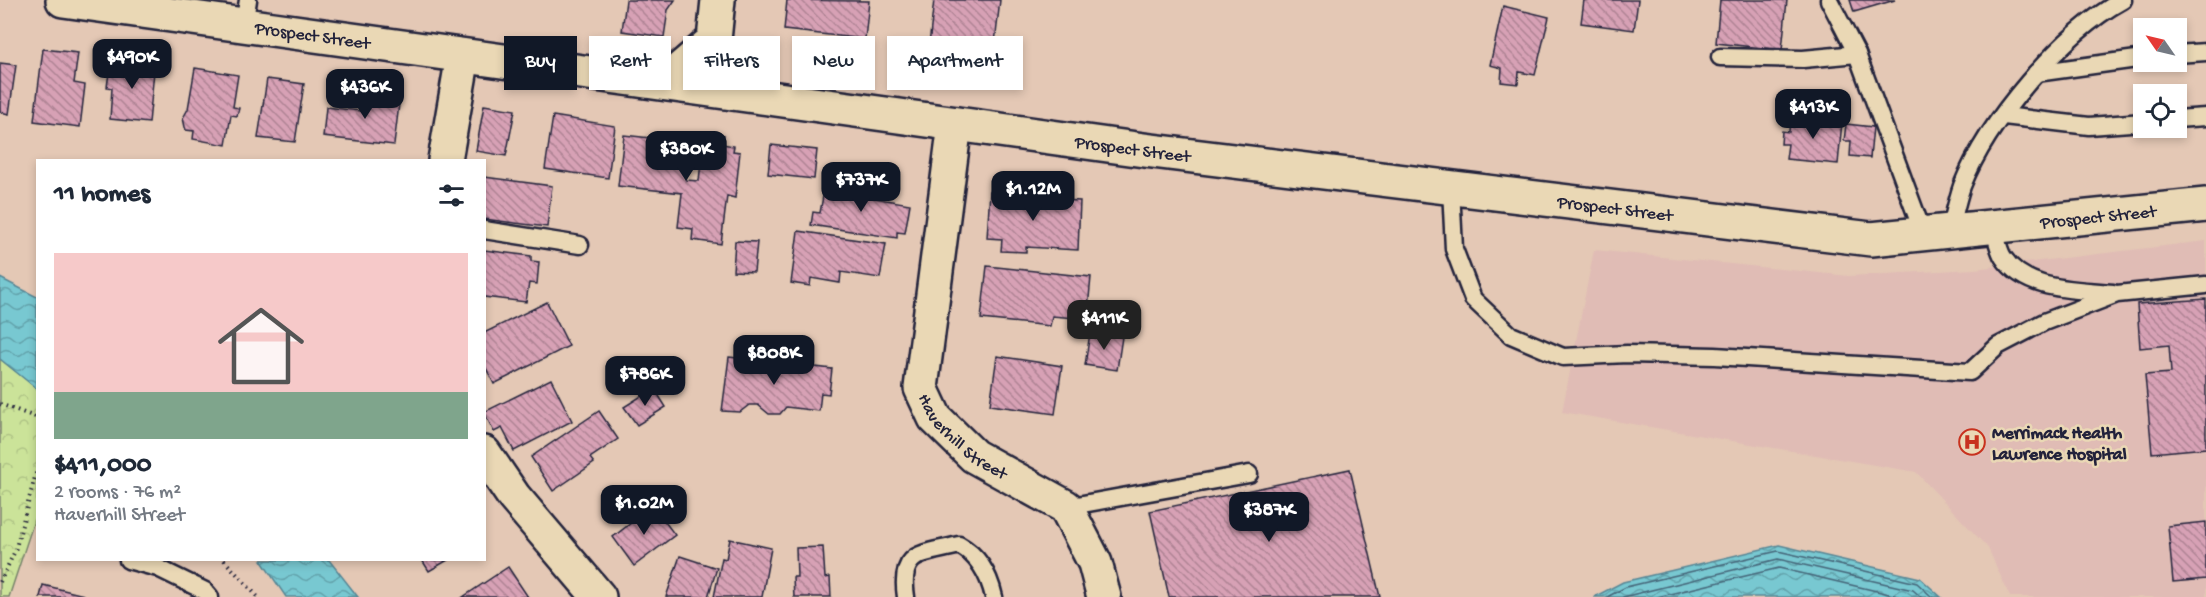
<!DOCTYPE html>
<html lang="en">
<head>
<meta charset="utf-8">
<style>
  body { margin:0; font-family:"Gochi Hand",sans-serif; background:#f2f2f3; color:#1f2937; height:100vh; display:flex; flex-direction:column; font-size:22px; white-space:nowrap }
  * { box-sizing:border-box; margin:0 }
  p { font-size:20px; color:#747a83 }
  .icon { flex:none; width:33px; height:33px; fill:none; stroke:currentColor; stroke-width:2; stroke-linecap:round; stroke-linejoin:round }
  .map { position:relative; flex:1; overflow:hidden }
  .sheet { position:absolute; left:36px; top:159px; width:450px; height:402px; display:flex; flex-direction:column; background:#fff; border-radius:0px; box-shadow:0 3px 9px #0003 }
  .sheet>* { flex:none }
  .hud { position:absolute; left:504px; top:36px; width:570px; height:54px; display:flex; gap:12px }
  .needle { width:39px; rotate:304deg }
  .tools { position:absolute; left:2133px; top:18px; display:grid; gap:12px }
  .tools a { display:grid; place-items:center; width:54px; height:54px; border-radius:0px; background:#fff; box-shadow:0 3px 9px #0003; font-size:30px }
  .price { position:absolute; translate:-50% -51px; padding:0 14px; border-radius:12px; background:#111827; color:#fff; font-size:20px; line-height:39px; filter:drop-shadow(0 2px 3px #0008) }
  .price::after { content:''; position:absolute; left:50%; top:36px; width:18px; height:14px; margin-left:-9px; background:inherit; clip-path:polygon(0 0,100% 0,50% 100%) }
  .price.on { background:#222; color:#fff }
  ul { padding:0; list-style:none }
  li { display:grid; align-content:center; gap:12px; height:318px; padding:0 18px }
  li+li { border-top:2px solid #e0e1e3 }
  li span { display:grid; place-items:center; height:186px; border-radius:0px; color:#555 }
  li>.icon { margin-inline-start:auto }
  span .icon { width:108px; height:108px; fill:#fffc; stroke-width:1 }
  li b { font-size:26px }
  h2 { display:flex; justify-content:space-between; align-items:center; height:72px; padding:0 18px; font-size:26px }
  .chip { padding:0 21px; border-radius:0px; background:#fff; box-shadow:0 3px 9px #0003; font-size:21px; line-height:54px }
  .chip.on { background:#111827; color:#fff }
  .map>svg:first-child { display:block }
  .built { fill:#e0bcb5 }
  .park { fill:url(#park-crowns); stroke:#76826a; stroke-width:1.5 }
  .water { fill:url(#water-waves); stroke:#568695; stroke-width:1.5 }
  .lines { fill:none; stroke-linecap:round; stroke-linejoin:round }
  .shore { stroke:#446477; stroke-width:1.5 }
  .building { fill:url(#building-back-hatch); stroke:#22223b; stroke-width:1.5 }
  .service-casing { stroke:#22223b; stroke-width:21 }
  .minor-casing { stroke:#22223b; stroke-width:38 }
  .tertiary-casing { stroke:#22223b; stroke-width:38 }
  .path { stroke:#22223b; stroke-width:4; stroke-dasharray:1.5 4.5; stroke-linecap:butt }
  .service { stroke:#ead8b5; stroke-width:16 }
  .minor { stroke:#ead8b5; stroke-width:33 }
  .tertiary { stroke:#ead8b5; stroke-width:33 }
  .labels { text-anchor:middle; stroke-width:5; stroke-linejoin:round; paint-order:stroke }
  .street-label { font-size:18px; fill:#22223b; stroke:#ead8b5 }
  .poi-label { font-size:18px; font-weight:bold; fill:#22223b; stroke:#ead8b5; text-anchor:start }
</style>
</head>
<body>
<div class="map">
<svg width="2206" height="597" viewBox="0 0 2206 597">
  <defs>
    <pattern id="park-crowns" width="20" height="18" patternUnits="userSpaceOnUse" patternTransform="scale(1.5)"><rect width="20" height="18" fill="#cbe399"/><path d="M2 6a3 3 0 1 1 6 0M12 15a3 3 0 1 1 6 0" fill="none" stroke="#aec285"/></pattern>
    <pattern id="water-waves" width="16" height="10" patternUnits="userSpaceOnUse" patternTransform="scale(1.5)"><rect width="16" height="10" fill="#78c8d1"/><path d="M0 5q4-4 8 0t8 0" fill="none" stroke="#62a2ab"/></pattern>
    <pattern id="building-back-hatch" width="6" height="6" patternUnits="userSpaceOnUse" patternTransform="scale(1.5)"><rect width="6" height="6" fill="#d7a1b5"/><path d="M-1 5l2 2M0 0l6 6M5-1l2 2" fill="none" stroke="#ae8394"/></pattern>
  </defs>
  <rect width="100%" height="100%" fill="#e4c8b5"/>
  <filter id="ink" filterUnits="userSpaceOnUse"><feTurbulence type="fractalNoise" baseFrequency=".0167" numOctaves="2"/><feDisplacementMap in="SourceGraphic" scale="12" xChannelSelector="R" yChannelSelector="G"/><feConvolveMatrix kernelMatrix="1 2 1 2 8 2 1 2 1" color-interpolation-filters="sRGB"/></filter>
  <g filter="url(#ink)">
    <!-- built -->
    <polygon class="built" points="2206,241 2206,597 2010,597 1988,548 1916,472 1562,412 1594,250 1849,276 1974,269"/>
    <!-- park -->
    <polygon class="park" points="0,359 38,389 37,512 9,597 0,597"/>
    <!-- water -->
    <g class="water">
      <polygon points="0,278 37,297 37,389 0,359"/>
      <polygon points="1779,545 1920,578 1941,597 1594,597 1623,582"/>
      <polygon points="261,560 329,560 358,597 286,597"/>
    </g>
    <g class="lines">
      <!-- shore -->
      <g class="shore">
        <polyline points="1607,597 1626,587 1778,551 1917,583 1932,597"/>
        <polyline points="1623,597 1778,559 1913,590 1921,597"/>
        <polyline points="1657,597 1779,568 1902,597"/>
      </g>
    </g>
    <!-- building -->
    <g class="building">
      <polygon points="626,0 675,0 668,10 664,37 622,31"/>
      <polygon points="787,0 869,1 865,39 784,30"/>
      <polygon points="934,0 1000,0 993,60 968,57 969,51 949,49 948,55 928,54"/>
      <polygon points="1584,0 1638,0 1634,30 1581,23"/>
      <polygon points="1720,0 1787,0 1782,50 1716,43"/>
      <polygon points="1850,0 1895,0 1854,12"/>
      <polygon points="1503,6 1549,17 1535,75 1519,72 1518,84 1501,82 1502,68 1490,65"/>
      <polygon points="43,49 78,53 74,83 85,85 80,127 34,121"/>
      <polygon points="116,57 155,61 149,123 110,119 112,88 107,87 109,73 114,74"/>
      <polygon points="0,63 16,65 9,114 0,112"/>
      <polygon points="195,68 238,75 233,107 239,108 237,116 231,115 226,145 193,139 194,131 186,130 185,127 183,118 188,109"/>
      <polygon points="267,79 304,84 295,142 258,138"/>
      <polygon points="385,91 400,96 394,145 323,137 326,107 361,111 363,92 379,94"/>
      <polygon points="484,105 515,110 506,156 476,151"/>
      <polygon points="553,116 615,126 608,178 545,169"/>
      <polygon points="1790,116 1842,122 1838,164 1786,159 1788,144 1781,144 1782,131 1789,132"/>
      <polygon points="1846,124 1873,127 1870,158 1850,156 1851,141 1844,141"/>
      <polygon points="704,133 724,135 722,144 734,146 733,151 740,152 735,198 727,196 721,244 692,240 693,229 678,227 682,193 618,186 624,135 659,139 657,162 687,166 686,180 699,181"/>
      <polygon points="771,145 817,150 814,179 768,174"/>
      <polygon points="484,177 552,186 547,227 484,219"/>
      <polygon points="825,185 857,190 856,195 910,204 905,233 897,232 897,238 811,225 813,212 820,213"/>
      <polygon points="990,191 1041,194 1041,199 1080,201 1078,250 1026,247 1026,252 1001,251 1002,239 987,238"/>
      <polygon points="798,231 886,244 880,278 841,272 840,283 811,278 810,286 791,283"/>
      <polygon points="735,241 757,242 754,272 733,271"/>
      <polygon points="484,250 531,256 531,261 539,262 537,284 529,283 526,302 484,297"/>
      <polygon points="987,266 1091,277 1087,319 1052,316 1050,326 981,319"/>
      <polygon points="2206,299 2206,448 2152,453 2145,375 2171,373 2169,345 2140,348 2137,304"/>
      <polygon points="547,302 569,346 494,384 484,364 484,333"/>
      <polygon points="1090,333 1122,337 1117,370 1085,365"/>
      <polygon points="997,356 1062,366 1055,414 990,405"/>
      <polygon points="729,357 832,369 829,394 821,393 819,411 786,407 780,414 769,414 758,405 749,405 740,412 722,411"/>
      <polygon points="551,379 572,421 514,451 502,428 494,432 484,412"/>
      <polygon points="654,388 666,407 637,425 624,407"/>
      <polygon points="599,411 618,439 590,458 594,463 553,491 531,457"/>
      <polygon points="1350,469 1380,597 1169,597 1150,511"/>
      <polygon points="653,506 675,535 634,566 613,537"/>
      <polygon points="2206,522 2206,579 2173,582 2168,526"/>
      <polygon points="730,539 771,548 762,597 714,597 722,558 726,559"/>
      <polygon points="823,547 825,578 830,577 831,597 794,597 793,577 797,577 796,548"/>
      <polygon points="680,556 717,568 708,597 666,597"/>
      <polygon points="422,560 448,560 429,571"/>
      <polygon points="508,567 528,597 463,597"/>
      <polygon points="43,585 84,595 83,597 40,597"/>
    </g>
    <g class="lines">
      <!-- service casing -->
      <g class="service-casing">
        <g id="service">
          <polyline points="1829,0 1857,54 1923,233"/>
          <polyline points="244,25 248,0"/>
          <polyline points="2176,54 2206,52"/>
          <polyline points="1720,57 1803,59 1857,54"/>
          <polyline points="2036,73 2144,58"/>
          <polyline points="2004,116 2089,126 2144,122"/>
          <polyline points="2176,119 2206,117"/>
          <polyline points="1451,188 1454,249 1473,299 1511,335 1563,357 1627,354 1715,356 1970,372 1998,346 2044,322 2117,294 2206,285"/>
          <path d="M1993 226C1996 235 1998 249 2003 257 2026 292 2076 289 2113 293"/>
          <polyline points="484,230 580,245"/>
          <path d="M1950 231C1954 216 1957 200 1962 186 1987 122 2062 33 2123 0"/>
          <polyline points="1066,507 1249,474"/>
          <polyline points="128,560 158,568 205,591 210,597"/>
          <path d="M906 597C899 550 922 555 959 545 979 556 989 575 994 597"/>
        </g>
      </g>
      <!-- minor casing -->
      <g class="minor-casing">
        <g id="minor">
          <polyline points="664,83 714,40 718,0"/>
          <polyline points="445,160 463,56"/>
          <polyline points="484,453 514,497 599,597"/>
        </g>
      </g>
      <!-- tertiary casing -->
      <g class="tertiary-casing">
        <g id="tertiary">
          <path id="s1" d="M63 0 1144 150 1871 239 2206 205"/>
          <path id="s2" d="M955 124 921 388 935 418 974 456 1066 507 1095 563 1104 597"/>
        </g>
      </g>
      <!-- path -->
      <g class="path">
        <polyline points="0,404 38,418"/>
        <polyline points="224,560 258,597"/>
        <polyline points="0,582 15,551 38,466"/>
      </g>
      <!-- service -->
      <use href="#service" class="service"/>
      <!-- minor -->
      <use href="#minor" class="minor"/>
      <!-- tertiary -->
      <use href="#tertiary" class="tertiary"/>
    </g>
  </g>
  <!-- icons -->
  <defs>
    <g id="hospital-ring" transform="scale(1.35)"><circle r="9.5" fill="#ead8b5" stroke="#c8321e" stroke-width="1.5"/><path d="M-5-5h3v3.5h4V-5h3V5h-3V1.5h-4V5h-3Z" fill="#c8321e"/></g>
  </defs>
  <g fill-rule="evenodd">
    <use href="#hospital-ring" x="1972" y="442"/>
  </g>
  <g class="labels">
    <!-- street labels -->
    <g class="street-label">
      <text dy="6" stroke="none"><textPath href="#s1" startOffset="252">Prospect Street</textPath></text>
      <text dy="6" stroke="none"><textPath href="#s1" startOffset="1080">Prospect Street</textPath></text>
      <text dy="6" stroke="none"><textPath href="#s1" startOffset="1566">Prospect Street</textPath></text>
      <text dy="6" stroke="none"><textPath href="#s1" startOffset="2052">Prospect Street</textPath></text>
      <text dy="6" stroke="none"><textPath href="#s2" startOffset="332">Haverhill Street</textPath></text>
    </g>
    <!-- poi labels -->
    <g class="poi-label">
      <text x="1992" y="438">Merrimack Health<tspan x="1992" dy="21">Lawrence Hospital</tspan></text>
    </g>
  </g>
</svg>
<div class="tools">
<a><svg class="needle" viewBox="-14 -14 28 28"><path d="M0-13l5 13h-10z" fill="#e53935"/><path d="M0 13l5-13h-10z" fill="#747a83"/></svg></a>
<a><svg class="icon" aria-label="locate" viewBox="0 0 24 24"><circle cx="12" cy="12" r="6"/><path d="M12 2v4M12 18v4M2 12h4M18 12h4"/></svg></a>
</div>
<b class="price" style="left:132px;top:90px">$490K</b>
<b class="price" style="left:365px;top:120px">$436K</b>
<b class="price" style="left:1813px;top:140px">$413K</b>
<b class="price" style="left:686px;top:182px">$380K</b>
<b class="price" style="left:861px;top:213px">$737K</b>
<b class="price" style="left:1033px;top:222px">$1.12M</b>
<b class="price on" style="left:1104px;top:351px">$411K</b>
<b class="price" style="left:774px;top:386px">$808K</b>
<b class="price" style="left:645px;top:407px">$786K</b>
<b class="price" style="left:644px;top:536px">$1.02M</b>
<b class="price" style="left:1269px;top:543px">$387K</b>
<div class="hud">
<a class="chip on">Buy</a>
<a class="chip">Rent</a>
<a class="chip">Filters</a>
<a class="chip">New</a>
<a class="chip">Apartment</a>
</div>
<section class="sheet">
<h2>11 homes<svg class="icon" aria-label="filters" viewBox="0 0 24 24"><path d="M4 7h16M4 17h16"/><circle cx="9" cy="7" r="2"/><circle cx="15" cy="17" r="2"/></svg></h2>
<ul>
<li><span style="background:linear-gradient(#f6c9c9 75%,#7fa58c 0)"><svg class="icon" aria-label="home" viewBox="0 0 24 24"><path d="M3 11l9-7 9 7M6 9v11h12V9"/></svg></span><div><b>$411,000</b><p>2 rooms · 76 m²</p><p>Haverhill Street</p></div></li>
</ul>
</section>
</div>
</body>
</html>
